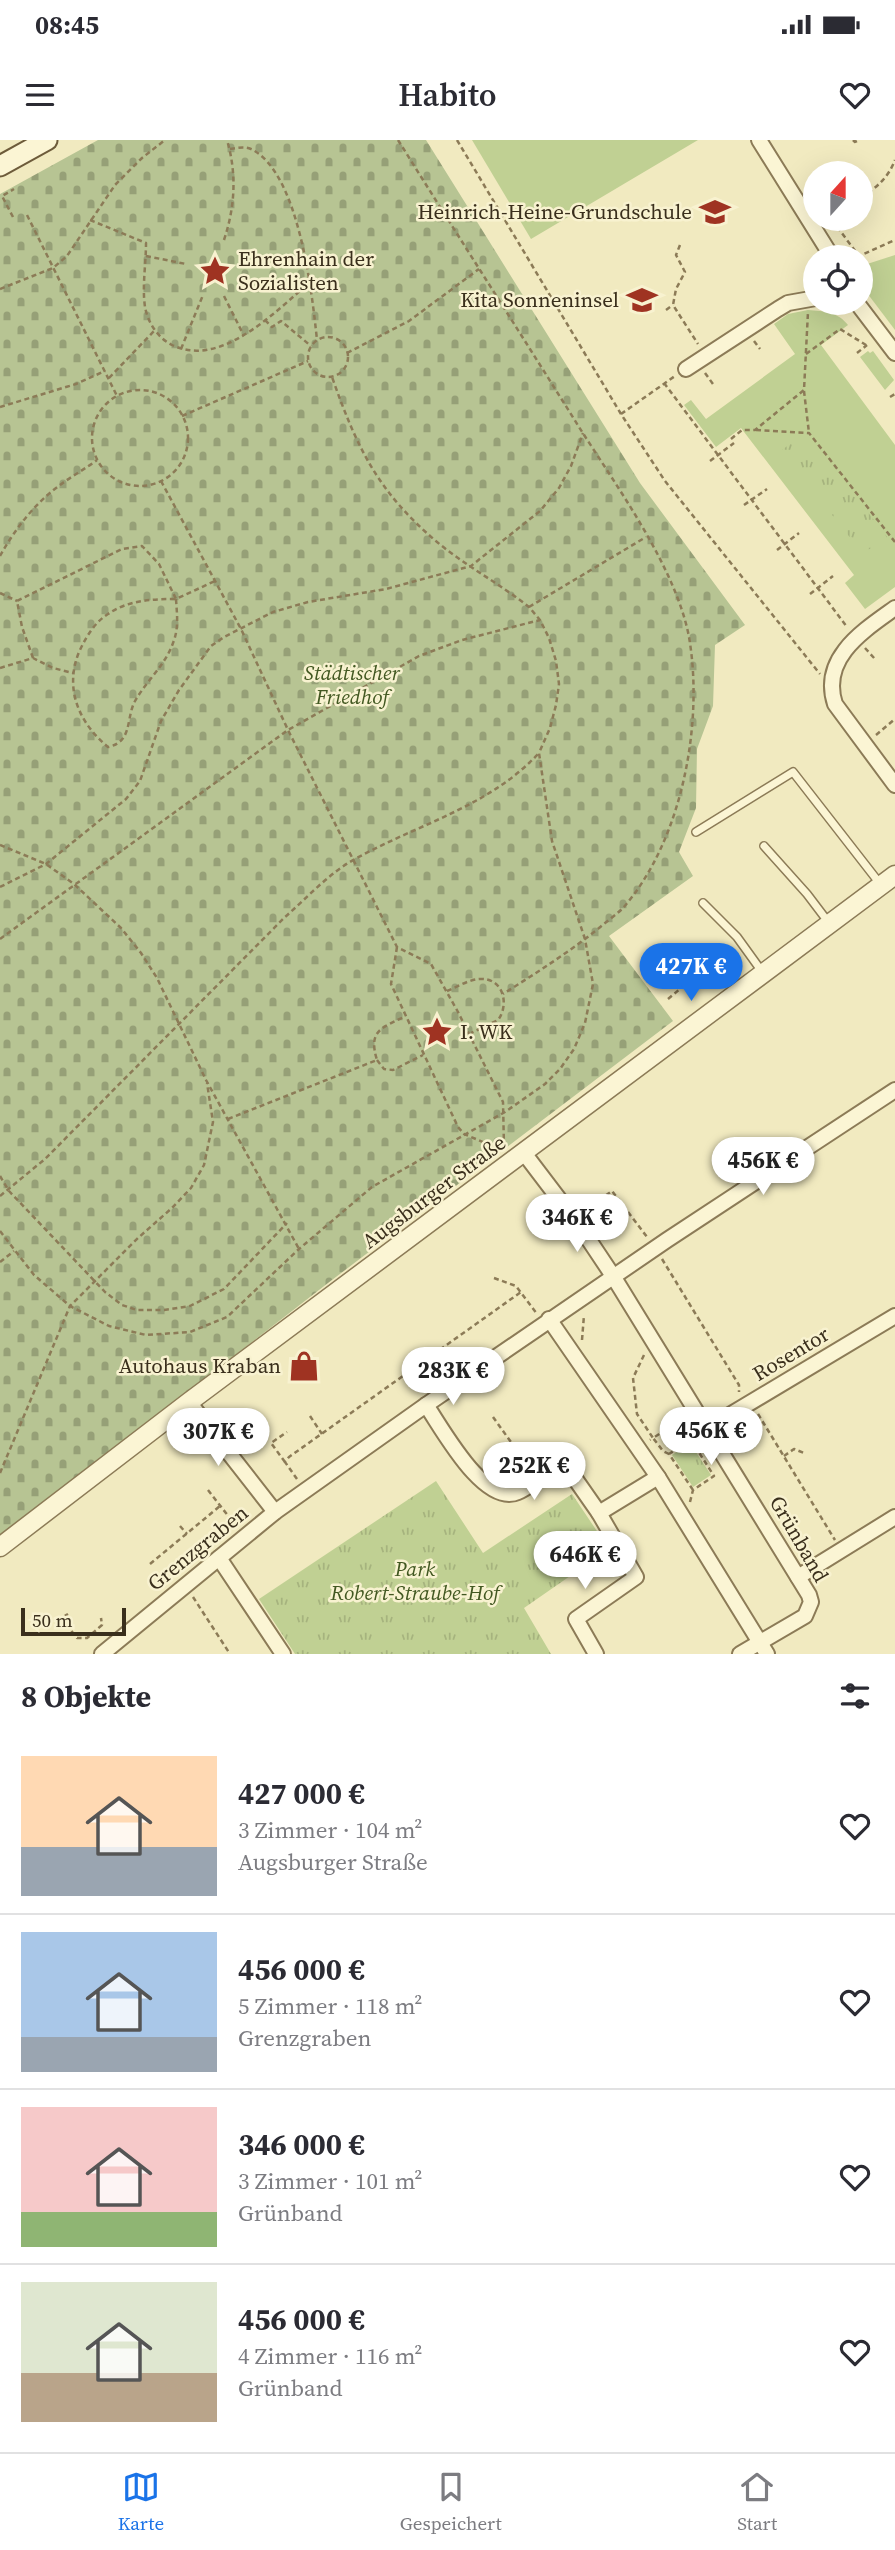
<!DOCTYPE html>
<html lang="de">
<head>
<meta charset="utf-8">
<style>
  body { margin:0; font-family:"Source Serif 4",serif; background:#f7f7f7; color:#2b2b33; height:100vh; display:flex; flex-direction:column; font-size:26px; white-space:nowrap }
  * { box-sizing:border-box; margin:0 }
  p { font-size:23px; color:#7c7c81 }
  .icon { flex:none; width:38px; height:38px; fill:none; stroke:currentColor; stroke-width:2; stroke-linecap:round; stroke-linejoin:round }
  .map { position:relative; height:1514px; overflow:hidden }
  .sheet { display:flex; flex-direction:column; background:#fff; flex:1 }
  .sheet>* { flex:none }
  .needle { width:46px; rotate:21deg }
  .tools { position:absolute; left:803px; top:21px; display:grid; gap:14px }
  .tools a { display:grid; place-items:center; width:70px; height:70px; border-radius:50%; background:#fff; box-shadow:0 7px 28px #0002; font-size:35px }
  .scale { position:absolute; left:21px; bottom:18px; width:105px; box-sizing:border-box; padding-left:7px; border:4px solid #3a2f1c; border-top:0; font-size:19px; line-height:24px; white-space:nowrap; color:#3a2f1c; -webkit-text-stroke:5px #f8f2d0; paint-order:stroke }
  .price { position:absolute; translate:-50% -60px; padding:0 16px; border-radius:24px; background:#fff; color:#222; font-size:23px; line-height:46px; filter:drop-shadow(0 2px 4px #0008) }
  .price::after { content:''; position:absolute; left:50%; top:42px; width:21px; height:16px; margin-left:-10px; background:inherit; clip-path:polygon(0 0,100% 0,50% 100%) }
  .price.active { background:#1a73e8; color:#fff }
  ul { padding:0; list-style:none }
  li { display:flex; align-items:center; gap:21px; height:175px; padding:0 21px }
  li+li { border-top:2px solid #e1e1e2 }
  li span { display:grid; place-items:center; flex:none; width:196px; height:140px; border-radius:0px; color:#555 }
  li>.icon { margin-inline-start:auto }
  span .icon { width:84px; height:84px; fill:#fffc; stroke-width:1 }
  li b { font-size:30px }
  h2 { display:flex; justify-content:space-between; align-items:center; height:84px; padding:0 21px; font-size:30px }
  .status { display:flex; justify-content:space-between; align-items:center; height:49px; padding:0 35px; background:#fff; direction:ltr }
  .status svg { height:19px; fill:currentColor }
  header { display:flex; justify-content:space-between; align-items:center; height:91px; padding:0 21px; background:#fff; font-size:32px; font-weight:600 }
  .tabs { display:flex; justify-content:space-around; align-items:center; height:98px; border-top:2px solid #e1e1e2; background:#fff; font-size:19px; color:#7c7c81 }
  .tabs a { display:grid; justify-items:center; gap:4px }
  .tabs .active { color:#1a73e8 }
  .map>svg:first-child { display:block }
  .grass { fill:#c0d093 }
  .cemetery { fill:url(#cemetery-stones) }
  .park { fill:url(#park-tufts) }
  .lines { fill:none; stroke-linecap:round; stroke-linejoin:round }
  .service-casing { stroke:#8c7b57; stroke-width:10 }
  .minor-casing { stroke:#8c7b57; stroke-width:18 }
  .tertiary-casing { stroke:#8c7b57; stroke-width:21 }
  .secondary-casing { stroke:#6d5b3a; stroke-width:23 }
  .path { stroke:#8c7b57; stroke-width:2.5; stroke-dasharray:5 3.5; stroke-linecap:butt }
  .service { stroke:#fbf5d4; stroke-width:7 }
  .minor { stroke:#fbf5d4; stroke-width:14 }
  .tertiary { stroke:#fbf5d4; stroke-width:18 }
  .secondary { stroke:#fbf5d4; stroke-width:19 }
  .labels { text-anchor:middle; stroke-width:5; stroke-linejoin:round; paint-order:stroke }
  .poi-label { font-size:21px; fill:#3a2f1c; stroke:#f8f2d0; text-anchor:end }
  .park-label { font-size:21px; font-style:italic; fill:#425821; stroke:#f8f2d0 }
  .street-label { font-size:21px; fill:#3a2f1c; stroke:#f8f2d0 }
</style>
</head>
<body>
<div class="status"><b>08:45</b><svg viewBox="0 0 49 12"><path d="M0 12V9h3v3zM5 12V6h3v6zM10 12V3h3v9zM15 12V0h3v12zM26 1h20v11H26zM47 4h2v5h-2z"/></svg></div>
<header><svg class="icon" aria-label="menu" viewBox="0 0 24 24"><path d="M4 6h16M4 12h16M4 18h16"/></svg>Habito<svg class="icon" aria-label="heart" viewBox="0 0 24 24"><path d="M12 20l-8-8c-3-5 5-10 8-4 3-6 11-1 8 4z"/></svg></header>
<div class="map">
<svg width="895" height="1514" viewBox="0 0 895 1514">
  <defs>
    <pattern id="cemetery-stones" width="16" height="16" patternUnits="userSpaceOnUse" patternTransform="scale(1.75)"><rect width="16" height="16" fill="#b7c493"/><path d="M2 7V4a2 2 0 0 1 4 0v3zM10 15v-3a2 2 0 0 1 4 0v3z" fill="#96a077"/></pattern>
    <pattern id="park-tufts" width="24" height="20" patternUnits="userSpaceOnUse" patternTransform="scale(1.75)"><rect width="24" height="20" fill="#c0d093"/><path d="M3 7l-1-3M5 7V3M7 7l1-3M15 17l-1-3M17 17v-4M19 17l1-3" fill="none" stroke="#a6b37e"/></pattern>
  </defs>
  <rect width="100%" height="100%" fill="#f1eac0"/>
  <!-- grass -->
  <g class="grass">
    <polygon points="472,0 698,0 531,99"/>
    <polygon points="895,115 895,190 861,145 861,126"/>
    <path d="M808 170C824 171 838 172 848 185L821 205 895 305V447L865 469 845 443 854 435 741 288 716 307 684 265 691 260 706 279 795 214 774 184 788 174Z"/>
    <polygon points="868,211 870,213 873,211 894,240 885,250 860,217"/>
  </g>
  <!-- cemetery -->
  <polygon class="cemetery" points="98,0 426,0 640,343 745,485 715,505 713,566 697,609 696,668 679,712 693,736 609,796 673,881 328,1143 0,1398 0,54"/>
  <!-- park -->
  <g class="park">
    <polygon points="801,295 808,295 887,397 868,410 856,405 781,311"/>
    <polygon points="690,1303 711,1335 693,1347 672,1315"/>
    <polygon points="436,1341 483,1413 572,1354 609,1409 524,1468 551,1514 295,1514 259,1459"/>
  </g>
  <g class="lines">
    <!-- service casing -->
    <g class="service-casing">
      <g id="service">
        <polyline points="696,692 793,632 881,745"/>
        <polyline points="764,706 807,754 829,783"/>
        <polyline points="703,763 737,797 763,833"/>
      </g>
    </g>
    <!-- minor casing -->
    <g class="minor-casing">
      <g id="minor">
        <polyline points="759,0 832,117"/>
        <polyline points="857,163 895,213"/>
        <polyline points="686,229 778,169 788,163 816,158"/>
        <path d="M895 468C863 491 820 518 835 564L895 645"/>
        <polyline points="524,1013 581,1088 613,1136 809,1455 811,1462 805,1476 740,1514"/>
        <polyline points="549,1179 658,1337 767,1514"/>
        <polyline points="189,1262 275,1372"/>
        <path d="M426 1265C442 1288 484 1367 518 1352 533 1346 548 1330 562 1320L599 1373 658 1337"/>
        <polyline points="708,1288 895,1176"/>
        <polyline points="219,1418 283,1514"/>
        <polyline points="798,1437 895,1377"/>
        <polyline points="102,1514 275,1372 426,1265 667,1100 895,950"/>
        <polyline points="596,1514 576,1479 636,1437 599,1373"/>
      </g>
    </g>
    <!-- tertiary casing -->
    <g class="tertiary-casing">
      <polyline id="tertiary" points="0,1407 189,1262 895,735"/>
    </g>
    <!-- secondary casing -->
    <g class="secondary-casing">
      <polyline id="secondary" points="0,26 47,0"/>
    </g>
    <!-- path -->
    <g class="path">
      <path d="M398 0C458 96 519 191 579 287 617 347 676 428 689 497 704 583 682 701 623 768 616 775 607 781 599 788 568 813 536 833 503 854"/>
      <polyline points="457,0 621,274 665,341 820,534"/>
      <polyline points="853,0 855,2 859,0"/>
      <path d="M230 9C237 8 244 6 251 9 299 32 312 153 317 200"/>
      <path d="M861 58C877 47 888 38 895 20"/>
      <polyline points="27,75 117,256"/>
      <polyline points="13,77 2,56 14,49"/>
      <path d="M90 80 146 103C146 124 142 146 145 167 148 183 158 198 172 205 221 229 276 171 310 142"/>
      <polyline points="832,80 859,116 895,100"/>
      <path d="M224 100C235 67 237 34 227 0"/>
      <polyline points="680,105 676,115 685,132 676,149 673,165 698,204"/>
      <polyline points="146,116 186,124"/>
      <polyline points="861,118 869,129"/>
      <polyline points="811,145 816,129"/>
      <polyline points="0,149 53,128 67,116 115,45 142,18 165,0"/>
      <polyline points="224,156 244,196"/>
      <polyline points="666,170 673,165"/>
      <polyline points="265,180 272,187 281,181 311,206"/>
      <circle cx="328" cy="217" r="20"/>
      <polyline points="754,201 760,209"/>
      <polyline points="181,209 203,155"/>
      <polyline points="347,213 409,181 479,129"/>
      <polyline points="857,213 867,205"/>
      <polyline points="806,214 840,189 866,205"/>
      <polyline points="705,233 713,244"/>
      <polyline points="109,238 154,191"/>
      <polyline points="664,243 847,487"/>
      <circle cx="140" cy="298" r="48"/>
      <polyline points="804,251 809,293"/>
      <polyline points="890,257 895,254"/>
      <polyline points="0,267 76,244 105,231"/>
      <polyline points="621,274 675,236"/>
      <polyline points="182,276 308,221"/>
      <polyline points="756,290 809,293 895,402"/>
      <polyline points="731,299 742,290 755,290 804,250 808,172"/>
      <polyline points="710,321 734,303"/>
      <polyline points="161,341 241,489 288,590 397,807 431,824 458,872 503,962 504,1007"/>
      <polyline points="744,365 767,349"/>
      <polyline points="777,410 799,393"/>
      <path d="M0 416C15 389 35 363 60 345 72 336 85 329 97 320"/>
      <polyline points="0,453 17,461"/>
      <polyline points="810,454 833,436"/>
      <path d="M176 459C177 475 179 488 173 503 165 526 145 542 134 563 126 581 132 602 108 607 79 583 64 549 79 512 86 497 94 483 108 474 128 460 153 459 176 459Z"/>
      <polyline points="529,467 646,397"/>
      <polyline points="865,508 875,519"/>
      <polyline points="33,518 22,487 17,461 122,409 142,406 159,424 176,459 215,441"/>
      <polyline points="0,528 33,518 53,528 73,533"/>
      <polyline points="876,595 895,579"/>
      <polyline points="0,705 46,724 74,744 121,788 141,813 157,838 206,940 299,1109"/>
      <polyline points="0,747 46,724 126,659 140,641 161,581 179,550 211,506 224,497 273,472 308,462 386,449 471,426 540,371 559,348 571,326 583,293"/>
      <polyline points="0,799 288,590 419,516 462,500 540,480"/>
      <polyline points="397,807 391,844 458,987 464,994 502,1010"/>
      <path d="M447 851C457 847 468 840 479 839 503 837 510 864 498 880L471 893"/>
      <polyline points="668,859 686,844"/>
      <polyline points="377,920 384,929 393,930 423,915"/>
      <path d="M228 979 377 920C368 891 381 888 404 877"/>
      <polyline points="0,1036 9,1051 105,1152 122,1165 137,1170 164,1170 190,1166 224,1149 287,1083"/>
      <path d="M0 1056 45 1019 285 777C307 758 329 733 355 719 418 684 489 667 539 613"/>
      <polyline points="585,1070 612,1051 647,1097"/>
      <path d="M0 1091 34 1135 70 1166 109 1186 146 1195 190 1192 227 1177 299 1109 372 1047 505 972 545 944 560 929 574 909 585 883 593 844 585 799 552 701 539 613 550 588 556 565 559 544 556 521 549 498 540 480 529 467C500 444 466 426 437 402 378 352 357 308 332 237"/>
      <polyline points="662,1119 739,1245 739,1252"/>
      <polyline points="0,1122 14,1111"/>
      <polyline points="494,1138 516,1146 537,1174"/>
      <polyline points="582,1200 584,1175"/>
      <polyline points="644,1215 633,1238 637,1274 653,1298 650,1300"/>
      <polyline points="758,1274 835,1400"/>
      <polyline points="310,1276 322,1294"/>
      <polyline points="493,1277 531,1330"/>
      <polyline points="686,1282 684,1289 691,1300"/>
      <polyline points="669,1314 663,1311 653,1298 684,1278"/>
      <polyline points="784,1316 794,1309 804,1313"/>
      <polyline points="285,1322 271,1303 287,1292"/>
      <polyline points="0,1333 70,1166 138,1098 172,1068 191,1048 204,1025 213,982 207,943"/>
      <polyline points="297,1339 285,1322 289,1317 521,1152"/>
      <polyline points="208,1350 236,1386"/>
      <polyline points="690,1362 693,1350 714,1336 691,1300 669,1314 693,1350"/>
      <polyline points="180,1386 187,1394"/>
      <polyline points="150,1424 220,1366"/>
      <polyline points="193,1457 230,1514"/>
      <polyline points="65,1483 63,1477 68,1474"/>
      <polyline points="59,1486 65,1483 77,1498 87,1498 102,1485 101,1478"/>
    </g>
    <!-- service -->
    <use href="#service" class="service"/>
    <!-- minor -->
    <use href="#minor" class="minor"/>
    <!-- tertiary -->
    <use href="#tertiary" class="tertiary"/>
    <!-- secondary -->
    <use href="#secondary" class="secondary"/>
  </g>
  <!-- icons -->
  <defs>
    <g id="school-bare" transform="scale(2.415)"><path d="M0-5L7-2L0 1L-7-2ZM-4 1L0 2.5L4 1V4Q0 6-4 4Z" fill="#9f3322" stroke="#f8f2d0" stroke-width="2.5" paint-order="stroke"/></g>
    <g id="sight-bare" transform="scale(2.415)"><path d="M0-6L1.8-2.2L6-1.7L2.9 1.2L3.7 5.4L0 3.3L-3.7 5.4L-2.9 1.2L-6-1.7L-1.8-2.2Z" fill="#9f3322" stroke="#f8f2d0" stroke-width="2.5" paint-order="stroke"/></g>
    <g id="shop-bare" transform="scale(2.415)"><path d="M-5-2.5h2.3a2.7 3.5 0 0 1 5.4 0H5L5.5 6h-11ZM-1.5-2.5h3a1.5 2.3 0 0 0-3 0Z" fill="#9f3322" stroke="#f8f2d0" stroke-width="2.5" paint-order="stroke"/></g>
  </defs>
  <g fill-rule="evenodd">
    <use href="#school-bare" x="715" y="72"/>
    <use href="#sight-bare" x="215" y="131"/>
    <use href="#school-bare" x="642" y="160"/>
    <use href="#sight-bare" x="437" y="892"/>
    <use href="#shop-bare" x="304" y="1226"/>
  </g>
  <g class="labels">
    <!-- poi labels -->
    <g class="poi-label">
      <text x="692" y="79">Heinrich-Heine-Grundschule</text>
      <text x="238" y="126" text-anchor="start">Ehrenhain der<tspan x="238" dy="24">Sozialisten</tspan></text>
      <text x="619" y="167">Kita Sonneninsel</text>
      <text x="460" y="899" text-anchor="start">I. WK</text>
      <text x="281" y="1233">Autohaus Kraban</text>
    </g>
    <!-- park labels -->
    <g class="park-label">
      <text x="352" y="540">Städtischer<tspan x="352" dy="24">Friedhof</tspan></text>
      <text x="415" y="1436">Park<tspan x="415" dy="24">Robert-Straube-Hof</tspan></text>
    </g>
    <!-- street labels -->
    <g class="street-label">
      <text transform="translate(434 1052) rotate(-37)" y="7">Augsburger Straße</text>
      <text transform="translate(791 1214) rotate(-31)" y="7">Rosentor</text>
      <text transform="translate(799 1399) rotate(60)" y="7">Grünband</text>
      <text transform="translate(198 1408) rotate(-39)" y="7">Grenzgraben</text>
    </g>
  </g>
</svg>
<div class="tools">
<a><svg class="needle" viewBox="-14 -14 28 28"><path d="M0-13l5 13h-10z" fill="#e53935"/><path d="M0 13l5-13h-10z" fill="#7c7c81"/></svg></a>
<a><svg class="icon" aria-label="locate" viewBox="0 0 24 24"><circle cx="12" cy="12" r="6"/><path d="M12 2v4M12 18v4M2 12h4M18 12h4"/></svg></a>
</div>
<div class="scale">50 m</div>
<b class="price active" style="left:691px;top:863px">427K €</b>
<b class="price" style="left:763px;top:1057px">456K €</b>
<b class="price" style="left:577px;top:1114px">346K €</b>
<b class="price" style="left:453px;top:1267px">283K €</b>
<b class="price" style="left:711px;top:1327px">456K €</b>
<b class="price" style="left:218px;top:1328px">307K €</b>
<b class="price" style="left:534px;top:1362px">252K €</b>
<b class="price" style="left:585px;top:1451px">646K €</b>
</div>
<section class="sheet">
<h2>8 Objekte<svg class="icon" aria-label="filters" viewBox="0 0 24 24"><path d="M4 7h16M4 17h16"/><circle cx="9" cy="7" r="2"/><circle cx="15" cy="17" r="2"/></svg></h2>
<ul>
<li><span style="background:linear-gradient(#ffd9b3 65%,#9aa5b1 0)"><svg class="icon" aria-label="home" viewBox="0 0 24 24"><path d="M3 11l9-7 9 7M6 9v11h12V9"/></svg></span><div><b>427 000 €</b><p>3 Zimmer · 104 m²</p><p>Augsburger Straße</p></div><svg class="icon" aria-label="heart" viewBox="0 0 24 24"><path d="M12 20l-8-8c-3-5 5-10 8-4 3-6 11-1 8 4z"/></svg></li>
<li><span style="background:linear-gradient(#a9c7e8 75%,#9aa5b1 0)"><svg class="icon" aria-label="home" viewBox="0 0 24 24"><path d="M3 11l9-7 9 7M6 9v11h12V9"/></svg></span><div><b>456 000 €</b><p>5 Zimmer · 118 m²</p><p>Grenzgraben</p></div><svg class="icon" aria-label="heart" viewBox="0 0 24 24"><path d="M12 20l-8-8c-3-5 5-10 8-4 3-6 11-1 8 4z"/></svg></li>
<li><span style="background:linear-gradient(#f6c9c9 75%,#8fb573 0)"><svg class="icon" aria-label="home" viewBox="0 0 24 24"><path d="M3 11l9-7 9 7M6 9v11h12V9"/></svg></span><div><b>346 000 €</b><p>3 Zimmer · 101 m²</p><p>Grünband</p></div><svg class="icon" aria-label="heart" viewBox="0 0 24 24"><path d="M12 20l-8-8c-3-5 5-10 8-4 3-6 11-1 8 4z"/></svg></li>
<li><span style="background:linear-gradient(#dfe7d0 65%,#b9a48a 0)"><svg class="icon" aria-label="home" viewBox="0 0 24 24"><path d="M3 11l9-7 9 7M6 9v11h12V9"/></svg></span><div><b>456 000 €</b><p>4 Zimmer · 116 m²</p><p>Grünband</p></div><svg class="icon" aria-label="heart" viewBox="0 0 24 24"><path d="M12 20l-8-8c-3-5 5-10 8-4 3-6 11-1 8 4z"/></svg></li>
</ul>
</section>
<nav class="tabs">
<a class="active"><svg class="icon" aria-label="map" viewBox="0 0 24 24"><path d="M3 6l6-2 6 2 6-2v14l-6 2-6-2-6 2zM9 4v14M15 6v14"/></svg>Karte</a>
<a><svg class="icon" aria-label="saved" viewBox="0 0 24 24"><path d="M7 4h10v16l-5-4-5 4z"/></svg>Gespeichert</a>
<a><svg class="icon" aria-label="home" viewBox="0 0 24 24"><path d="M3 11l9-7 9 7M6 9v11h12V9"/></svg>Start</a>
</nav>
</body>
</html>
